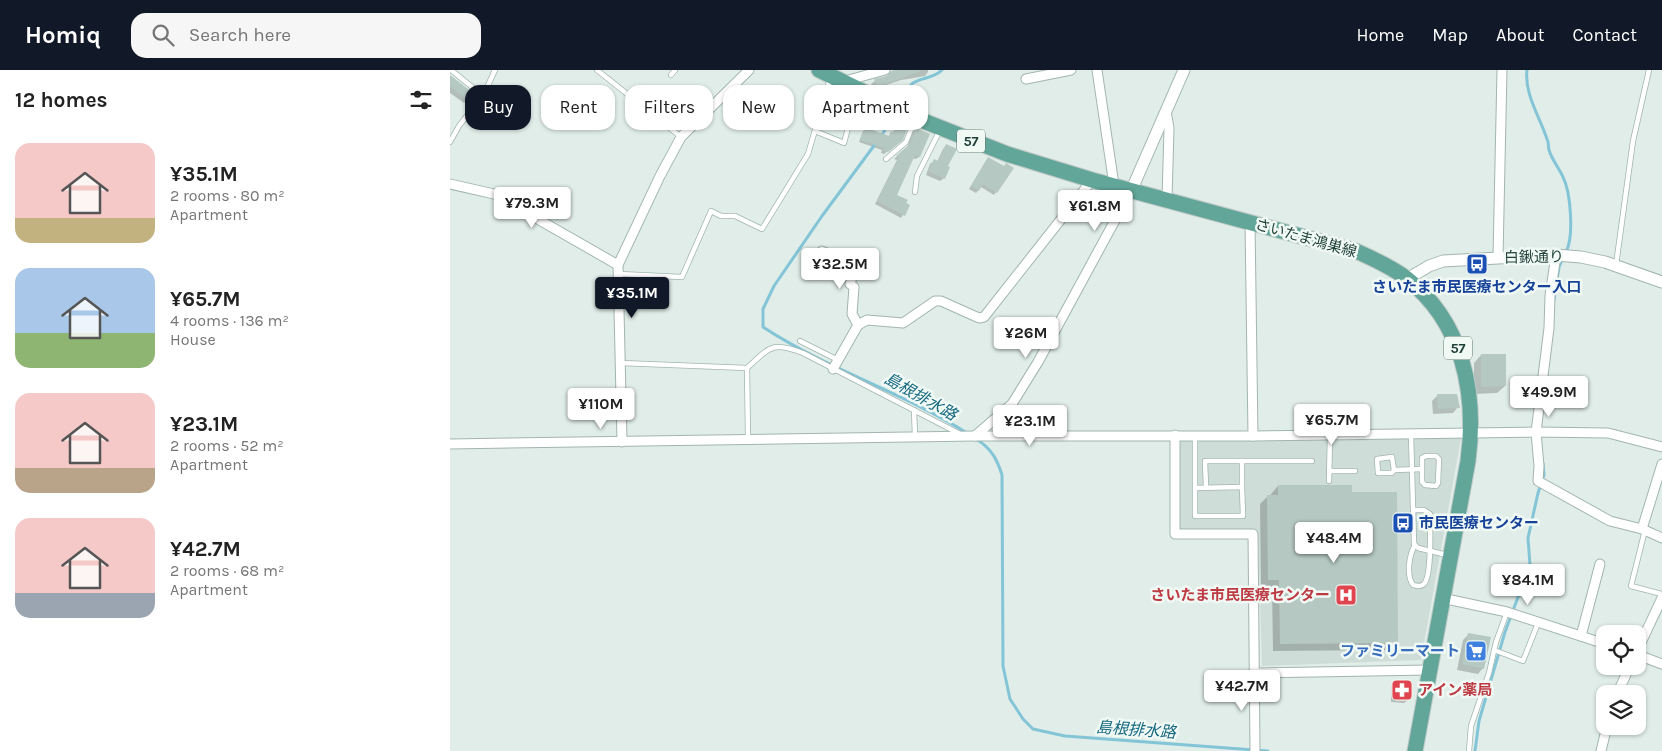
<!DOCTYPE html>
<html lang="en">
<head>
<meta charset="utf-8">
<style>
  body { margin:0; font-family:Karla,"Noto Sans JP",sans-serif; background:#f6f6f6; color:#222; height:100vh; display:flex; flex-direction:column; font-size:19px; white-space:nowrap }
  * { box-sizing:border-box; margin:0 }
  p { font-size:16px; color:#767676 }
  .icon { flex:none; width:28px; height:28px; fill:none; stroke:currentColor; stroke-width:2; stroke-linecap:round; stroke-linejoin:round }
  .map { position:relative; flex:1; overflow:hidden }
  .drawer { display:flex; flex-direction:column; background:#fff; width:450px }
  .drawer>* { flex:none }
  .top-card { position:absolute; left:15px; top:15px; width:475px; height:45px; display:flex; gap:10px }
  .controls { position:absolute; left:1146px; top:555px; display:grid; gap:10px }
  .controls a { display:grid; place-items:center; width:50px; height:50px; border-radius:10px; background:#fff; box-shadow:0 1px 4px #0004; font-size:25px }
  .price { position:absolute; translate:-50% -42px; padding:0 11px; border-radius:5px; background:#fff; color:#222; font-size:16px; line-height:32px; filter:drop-shadow(0 1px 2px #0008) }
  .price::after { content:''; position:absolute; left:50%; top:30px; width:15px; height:11px; margin-left:-8px; background:inherit; clip-path:polygon(0 0,100% 0,50% 100%) }
  .price.active { background:#111827; color:#fff }
  ul { padding:0; list-style:none }
  li { display:flex; align-items:center; gap:15px; height:125px; padding:0 15px }
  li span { display:grid; place-items:center; flex:none; width:140px; height:100px; border-radius:15px; color:#555 }
  li>.icon { margin-inline-start:auto }
  span .icon { width:60px; height:60px; fill:#fffc; stroke-width:1 }
  li b { font-size:21px }
  h2 { display:flex; justify-content:space-between; align-items:center; height:60px; padding:0 15px; font-size:21px }
  .tag { padding:0 18px; border-radius:15px; background:#fff; box-shadow:0 1px 4px #0004; font-size:18px; line-height:45px }
  .tag.active { background:#111827; color:#fff }
  header { display:flex; align-items:center; gap:30px; box-sizing:border-box; height:70px; padding:0 25px; background:#111827; color:#fff }
  header strong { font-size:24px }
  nav { display:flex; gap:28px; margin-inline-start:auto; font-size:18px }
  .search { width:350px; height:45px; background:#f6f6f6; display:flex; align-items:center; gap:12px; box-sizing:border-box; padding:0 18px; border-radius:15px; color:#767676; font-size:19px }
  main { display:flex; flex:1; min-height:0 }
  .map>svg:first-child { display:block }
  .built { fill:#ceddd7 }
  .shadow { fill:#0003 }
  .lines { fill:none; stroke-linecap:round; stroke-linejoin:round }
  .stream { stroke:#83c5d7; stroke-width:3 }
  .building { fill:#b5c8c1 }
  .service-casing { stroke:#a2b5b0; stroke-width:6 }
  .minor-casing { stroke:#a2b5b0; stroke-width:11 }
  .tertiary-casing { stroke:#a2b5b0; stroke-width:13 }
  .primary-casing { stroke:#c0c9c7; stroke-width:17 }
  .service { stroke:#fff; stroke-width:4.5 }
  .minor { stroke:#fff; stroke-width:9 }
  .tertiary { stroke:#fff; stroke-width:11 }
  .primary { stroke:#61a698; stroke-width:15 }
  .labels { text-anchor:middle; stroke-width:5; stroke-linejoin:round; paint-order:stroke }
  .shield { fill:#f1f9f5; stroke:#5e7771; stroke-width:1 }
  .shield-label { font-size:14px; font-weight:bold; fill:#1f3f38 }
  .street-label { font-size:15px; fill:#1f3f38; stroke:#f1f9f5 }
  .transit-label { font-size:15px; font-weight:bold; fill:#164399; stroke:#f1f9f5 }
  .health-label { font-size:15px; font-weight:bold; fill:#be3a42; stroke:#f1f9f5; text-anchor:end }
  .shop-label { font-size:15px; font-weight:bold; fill:#366cbe; stroke:#f1f9f5; text-anchor:end }
  .water-label { font-size:16px; font-style:italic; fill:#146880; stroke:#f1f9f5 }
</style>
</head>
<body>
<header>
<strong>Homiq</strong>
<div class="search"><svg class="icon" aria-label="search" viewBox="0 0 24 24"><circle cx="10" cy="10" r="6"/><path d="M15 15l6 6"/></svg>Search here</div>
<nav><a>Home</a><a>Map</a><a>About</a><a>Contact</a></nav>
</header>
<main>
<section class="drawer">
<h2>12 homes<svg class="icon" aria-label="filters" viewBox="0 0 24 24"><path d="M4 7h16M4 17h16"/><circle cx="9" cy="7" r="2"/><circle cx="15" cy="17" r="2"/></svg></h2>
<ul>
<li><span style="background:linear-gradient(#f6c9c9 75%,#c2b280 0)"><svg class="icon" aria-label="home" viewBox="0 0 24 24"><path d="M3 11l9-7 9 7M6 9v11h12V9"/></svg></span><div><b>¥35.1M</b><p>2 rooms · 80 m²</p><p>Apartment</p></div></li>
<li><span style="background:linear-gradient(#a9c7e8 65%,#8fb573 0)"><svg class="icon" aria-label="home" viewBox="0 0 24 24"><path d="M3 11l9-7 9 7M6 9v11h12V9"/></svg></span><div><b>¥65.7M</b><p>4 rooms · 136 m²</p><p>House</p></div></li>
<li><span style="background:linear-gradient(#f6c9c9 75%,#b9a48a 0)"><svg class="icon" aria-label="home" viewBox="0 0 24 24"><path d="M3 11l9-7 9 7M6 9v11h12V9"/></svg></span><div><b>¥23.1M</b><p>2 rooms · 52 m²</p><p>Apartment</p></div></li>
<li><span style="background:linear-gradient(#f6c9c9 75%,#9aa5b1 0)"><svg class="icon" aria-label="home" viewBox="0 0 24 24"><path d="M3 11l9-7 9 7M6 9v11h12V9"/></svg></span><div><b>¥42.7M</b><p>2 rooms · 68 m²</p><p>Apartment</p></div></li>
</ul>
</section>
<div class="map">
<svg width="1212" height="681" viewBox="0 0 1212 681">
  <rect width="100%" height="100%" fill="#e0ede8"/>
  <!-- built -->
  <polygon class="built" points="1011,368 971,590 812,596 808,460 730,460 730,370"/>
  <!-- shadow -->
  <g class="shadow">
    <polygon points="451,0 478,0 478,2 475,6 452,10 454,9 424,19 421,14 425,11"/>
    <polygon points="0,6 17,30 14,33 0,23"/>
    <polygon points="466,59 478,64 469,87 466,89 462,88 445,125 459,135 451,148 425,134 447,90 444,89 457,78 463,62"/>
    <polygon points="413,61 438,67 442,62 449,72 434,84 431,83 432,80 409,72"/>
    <polygon points="496,76 497,97 494,108 490,111 476,105 480,94 484,91 487,92 493,79"/>
    <polygon points="536,91 554,97 546,122 544,125 531,117 526,123 519,119"/>
    <polygon points="1031,285 1055,316 1047,323 1024,324 1024,293"/>
    <polygon points="988,325 1008,337 1003,343 983,344 982,331"/>
    <polygon points="828,416 901,423 947,573 939,580 823,581 822,517 811,517 810,434 818,426 821,426 821,424"/>
    <polygon points="1019,564 1033,598 1028,604 1007,600 1013,570"/>
    <polygon points="944,612 960,622 958,624 958,630 954,633 941,632 941,616"/>
  </g>
  <g class="lines">
    <!-- stream -->
    <g class="stream">
      <path d="M1077 0C1074 24 1090 47 1097 69 1099 72 1098 76 1099 80 1102 90 1109 98 1113 107 1121 123 1124 167 1116 182"/>
      <path d="M450 34C454 28 457 18 463 13 472 7 483 9 492 0"/>
      <polyline points="431,66 447,42"/>
      <path d="M426 73 372 146 324 216 313 239V257C377 299 452 322 517 363"/>
      <polyline points="1104,230 1109,197 1113,188"/>
      <path d="M526 369C541 378 547 389 552 405L553 596 560 629 573 649 583 659 615 666 818 681"/>
      <polyline points="1025,681 1029,651 1055,562 1080,495 1078,468 1088,423 1094,405 1093,393"/>
    </g>
  </g>
  <!-- building -->
  <g class="building">
    <polygon points="445,0 471,0 471,1 428,17 424,9 437,6 441,1"/>
    <polygon points="0,5 23,23 18,31 0,16"/>
    <polygon points="449,49 459,54 453,70 438,82 433,80 434,78 410,70 415,57 439,66 441,61 443,62"/>
    <polygon points="466,58 480,64 470,87 465,85 447,125 458,130 456,133 460,135 455,146 427,131 449,87 446,86 460,74"/>
    <polygon points="496,74 507,79 498,96 500,97 495,109 478,101 484,89 488,91"/>
    <polygon points="538,87 554,96 556,93 564,98 547,123 533,114 529,121 521,116"/>
    <polygon points="1031,284 1056,284 1056,316 1031,317"/>
    <polygon points="987,324 1007,324 1010,338 988,339"/>
    <polygon points="828,415 902,415 902,422 947,422 948,573 830,574 829,510 818,510 817,425 828,425"/>
    <polygon points="1018,563 1041,567 1034,599 1012,594"/>
    <polygon points="944,611 961,611 961,622 959,622 959,630 944,629"/>
  </g>
  <g class="lines">
    <!-- service casing -->
    <g class="service-casing">
      <g id="service">
        <polyline points="1,0 32,25"/>
        <polyline points="147,0 231,67"/>
        <polyline points="221,5 225,0"/>
        <polyline points="35,22 65,40 67,51"/>
        <polyline points="365,61 394,73 398,58"/>
        <polyline points="0,72 9,56 35,22 45,0"/>
        <polyline points="436,89 456,72 465,49"/>
        <polyline points="465,122 467,106 490,60"/>
        <polyline points="1166,195 1183,71 1199,0"/>
        <polyline points="169,204 232,207 261,141 271,146 285,146 312,159 358,84 380,9"/>
        <polyline points="350,271 388,290"/>
        <path d="M171 293 297 298C320 277 322 271 353 283L512 365"/>
        <polyline points="297,298 298,369"/>
        <polyline points="464,340 465,366"/>
        <polyline points="961,364 964,474 968,478 997,485"/>
        <polygon points="986,386 989,389 988,413 986,416 975,415 972,412 972,388 976,386"/>
        <polyline points="792,391 792,417"/>
        <polyline points="944,400 942,387 927,389 928,403 942,403 944,400 972,399"/>
        <polyline points="879,401 905,401"/>
        <polyline points="879,411 880,365"/>
        <polyline points="756,417 755,391 862,391"/>
        <polyline points="745,418 792,417 793,446 745,446 745,367"/>
        <path d="M963 440H974L980 444C980 457 982 506 974 514 970 517 967 516 963 515 956 505 959 485 965 475"/>
        <polyline points="1195,460 1181,516 1212,524"/>
        <polyline points="1044,580 1073,591 1088,553"/>
        <polyline points="1019,681 1021,656 1039,603 1046,572 1057,542"/>
      </g>
    </g>
    <!-- minor casing -->
    <g class="minor-casing">
      <g id="minor">
        <polyline points="647,0 664,115"/>
        <polyline points="576,9 621,0"/>
        <polyline points="395,11 435,0"/>
        <polyline points="716,41 719,58 717,129"/>
        <polyline points="0,114 44,124 168,195"/>
        <polyline points="800,152 803,366"/>
        <polyline points="372,181 405,196 400,214 404,217 402,244 408,255"/>
        <polyline points="1106,185 1100,226 1099,258 1086,362 1089,396 1088,411 1160,451 1192,459"/>
        <polyline points="1048,187 1052,0"/>
        <polyline points="383,299 408,255 417,250 453,253 485,231 491,231 529,248 534,247 642,110"/>
        <polyline points="725,365 725,464 803,464 805,681"/>
        <polyline points="525,366 562,334 588,292 682,119"/>
        <polyline points="172,372 168,195 210,106 231,67 299,0"/>
        <polyline points="0,374 525,366 803,366 1086,362 1158,363 1212,377"/>
        <polyline points="1212,394 1192,459 1212,468"/>
        <polyline points="992,528 1057,542 1155,574"/>
        <polyline points="1131,566 1150,494"/>
        <polyline points="1188,579 1212,528"/>
        <polyline points="1188,585 1212,594"/>
        <polyline points="804,603 979,600"/>
        <polyline points="1167,624 1180,596"/>
        <polyline points="1151,681 1157,656"/>
      </g>
    </g>
    <!-- tertiary casing -->
    <g class="tertiary-casing">
      <g id="tertiary">
        <polyline points="682,119 734,0"/>
        <polyline points="957,209 979,196 993,191 1106,185 1131,187 1155,192 1212,212"/>
      </g>
    </g>
    <!-- primary casing -->
    <g class="primary-casing">
      <path id="primary" d="M369 0 476 52 557 84 642 110 906 181C924 189 941 197 956 208 1013 252 1027 323 1018 391L965 681"/>
    </g>
    <!-- service -->
    <use href="#service" class="service"/>
    <!-- minor -->
    <use href="#minor" class="minor"/>
    <!-- tertiary -->
    <use href="#tertiary" class="tertiary"/>
    <!-- primary -->
    <use href="#primary" class="primary"/>
  </g>
  <!-- icons -->
  <defs>
    <g id="bus-square" transform="scale(1.125)"><rect x="-9" y="-9" width="18" height="18" rx="4" fill="#1a4fb4" stroke="#f1f9f5"/><path d="M-5-6H5V4H4V6H2V4H-2V6H-4V4H-5ZM-3.5-4V0h7V-4ZM-3.5 1.2v1.5H-2V1.2ZM2 1.2v1.5H3.5V1.2Z" fill="#fff"/></g>
    <g id="hospital-square" transform="scale(1.125)"><rect x="-9" y="-9" width="18" height="18" rx="4" fill="#e0444e" stroke="#f1f9f5"/><path d="M-5-5h3v3.5h4V-5h3V5h-3V1.5h-4V5h-3Z" fill="#fff"/></g>
    <g id="supermarket-square" transform="scale(1.125)"><rect x="-9" y="-9" width="18" height="18" rx="4" fill="#3f7fe0" stroke="#f1f9f5"/><path d="M-6-5.5h2.5l.6 2H6L4.5 2H-2.5L-4.4-4H-6ZM-1.5 3.2a1.3 1.3 0 1 0 .1 0ZM3 3.2a1.3 1.3 0 1 0 .1 0Z" fill="#fff"/></g>
    <g id="pharmacy-square" transform="scale(1.125)"><rect x="-9" y="-9" width="18" height="18" rx="4" fill="#e0444e" stroke="#f1f9f5"/><path d="M-2-6h4v4h4v4h-4v4h-4v-4h-4v-4h4Z" fill="#fff"/></g>
  </defs>
  <g fill-rule="evenodd">
    <use href="#bus-square" x="1027" y="194"/>
    <use href="#bus-square" x="953" y="453"/>
    <use href="#hospital-square" x="896" y="525"/>
    <use href="#supermarket-square" x="1026" y="581"/>
    <use href="#pharmacy-square" x="952" y="620"/>
  </g>
  <g class="labels">
    <!-- shield labels -->
    <g class="shield">
      <rect x="507" y="59.5" width="28" height="23" rx="4"/>
      <rect x="994" y="266.5" width="28" height="23" rx="4"/>
    </g>
    <g class="shield-label">
      <text x="521" y="76">57</text>
      <text x="1008" y="283">57</text>
    </g>
    <!-- street labels -->
    <g class="street-label">
      <text transform="translate(856 168) rotate(16)" y="5">さいたま鴻巣線</text>
      <text transform="translate(1084 187) rotate(-1)" y="5">白鍬通り</text>
    </g>
    <!-- transit labels -->
    <g class="transit-label">
      <text x="1027" y="222">さいたま市民医療センター入口</text>
      <text x="969" y="458" text-anchor="start">市民医療センター</text>
    </g>
    <!-- health labels -->
    <g class="health-label">
      <text x="880" y="530">さいたま市民医療センター</text>
      <text x="968" y="625" text-anchor="start">アイン薬局</text>
    </g>
    <!-- shop labels -->
    <g class="shop-label">
      <text x="1010" y="586">ファミリーマート</text>
    </g>
    <!-- water labels -->
    <g class="water-label">
      <text transform="translate(471 326) rotate(29)" y="6">島根排水路</text>
      <text transform="translate(686 659) rotate(4)" y="6">島根排水路</text>
    </g>
  </g>
</svg>
<div class="controls">
<a><svg class="icon" aria-label="locate" viewBox="0 0 24 24"><circle cx="12" cy="12" r="6"/><path d="M12 2v4M12 18v4M2 12h4M18 12h4"/></svg></a>
<a><svg class="icon" aria-label="layers" viewBox="0 0 24 24"><path d="M12 4l9 5-9 5-9-5zM3 14l9 5 9-5"/></svg></a>
</div>
<b class="price" style="left:82px;top:159px">¥79.3M</b>
<b class="price" style="left:645px;top:162px">¥61.8M</b>
<b class="price" style="left:390px;top:220px">¥32.5M</b>
<b class="price active" style="left:182px;top:249px">¥35.1M</b>
<b class="price" style="left:576px;top:289px">¥26M</b>
<b class="price" style="left:1099px;top:348px">¥49.9M</b>
<b class="price" style="left:151px;top:360px">¥110M</b>
<b class="price" style="left:882px;top:376px">¥65.7M</b>
<b class="price" style="left:580px;top:377px">¥23.1M</b>
<b class="price" style="left:884px;top:494px">¥48.4M</b>
<b class="price" style="left:1078px;top:536px">¥84.1M</b>
<b class="price" style="left:792px;top:642px">¥42.7M</b>
<div class="top-card">
<a class="tag active">Buy</a>
<a class="tag">Rent</a>
<a class="tag">Filters</a>
<a class="tag">New</a>
<a class="tag">Apartment</a>
</div>
</div>
</main>
</body>
</html>
